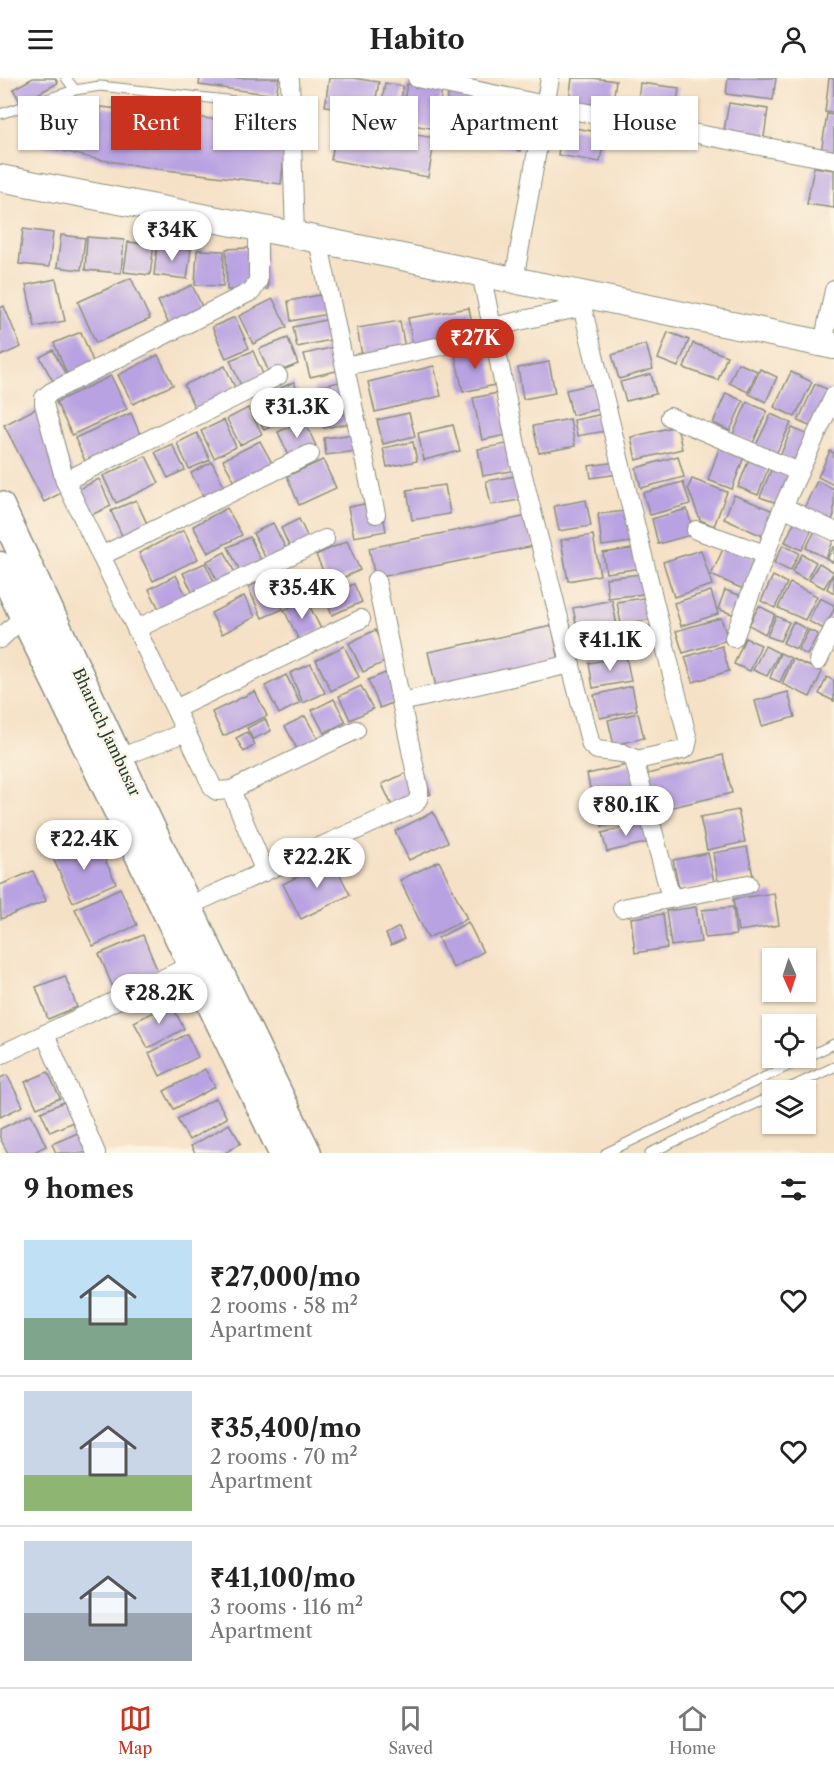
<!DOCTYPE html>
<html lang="en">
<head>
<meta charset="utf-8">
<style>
  body { margin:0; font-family:"Libre Caslon Text",serif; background:#f2f2f2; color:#222; height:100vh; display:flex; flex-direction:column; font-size:22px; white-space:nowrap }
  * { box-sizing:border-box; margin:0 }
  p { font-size:20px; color:#767676 }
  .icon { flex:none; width:33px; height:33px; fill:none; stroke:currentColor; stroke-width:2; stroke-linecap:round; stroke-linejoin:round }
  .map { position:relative; height:1075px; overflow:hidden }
  .sheet { display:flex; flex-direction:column; background:#fff; flex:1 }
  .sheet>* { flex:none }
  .top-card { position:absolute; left:18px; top:18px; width:798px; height:54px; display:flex; gap:12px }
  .needle { width:39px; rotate:177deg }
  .tools { position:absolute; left:762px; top:870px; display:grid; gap:12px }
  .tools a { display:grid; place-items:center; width:54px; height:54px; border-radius:0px; background:#fff; box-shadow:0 2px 4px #0004; font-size:30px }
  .price { position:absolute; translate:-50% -51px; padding:0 14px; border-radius:21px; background:#fff; color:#222; font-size:20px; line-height:39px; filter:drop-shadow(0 2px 3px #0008) }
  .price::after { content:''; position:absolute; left:50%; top:36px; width:18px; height:14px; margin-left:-9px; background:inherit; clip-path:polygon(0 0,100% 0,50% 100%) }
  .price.on { background:#c8321e; color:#fff }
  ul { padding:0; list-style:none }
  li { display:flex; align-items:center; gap:18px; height:150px; padding:0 24px }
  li+li { border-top:2px solid #e0e0e0 }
  li span { display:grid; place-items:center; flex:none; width:168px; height:120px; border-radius:0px; color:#555 }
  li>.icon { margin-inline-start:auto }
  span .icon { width:72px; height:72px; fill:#fffc; stroke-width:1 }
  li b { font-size:26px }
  h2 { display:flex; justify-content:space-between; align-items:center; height:72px; padding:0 24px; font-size:26px }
  .tag { padding:0 21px; border-radius:0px; background:#fff; box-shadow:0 2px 4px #0004; font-size:21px; line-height:54px }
  .tag.on { background:#c8321e; color:#fff }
  header { display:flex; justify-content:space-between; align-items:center; height:78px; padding:0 24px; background:#fff; font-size:27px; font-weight:700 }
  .menu { display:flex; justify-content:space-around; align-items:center; height:84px; border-top:2px solid #e0e0e0; background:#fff; font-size:16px; color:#767676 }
  .menu a { display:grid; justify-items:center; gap:3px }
  .menu .on { color:#c8321e }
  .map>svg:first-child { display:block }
  .building { fill:#b9a2e2 }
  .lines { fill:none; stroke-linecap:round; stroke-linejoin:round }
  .lane-casing { stroke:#8a8f7d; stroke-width:11 }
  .street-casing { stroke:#8a8f7d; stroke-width:20 }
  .secondary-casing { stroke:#8a8f7d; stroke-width:28 }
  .primary-casing { stroke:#8a8f7d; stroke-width:31 }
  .lane { stroke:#fff; stroke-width:9 }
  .street { stroke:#fff; stroke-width:18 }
  .secondary { stroke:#fff; stroke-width:26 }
  .primary { stroke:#fff; stroke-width:28 }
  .labels { text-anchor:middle; stroke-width:5; stroke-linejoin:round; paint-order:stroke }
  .street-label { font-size:16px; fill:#1f3d34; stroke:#fcf5e5 }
</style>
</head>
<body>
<header><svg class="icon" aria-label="menu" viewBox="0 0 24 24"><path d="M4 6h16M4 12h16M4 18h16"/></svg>Habito<svg class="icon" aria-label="person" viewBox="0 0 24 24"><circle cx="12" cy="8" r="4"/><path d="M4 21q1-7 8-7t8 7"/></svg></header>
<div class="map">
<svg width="834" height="1075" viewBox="0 0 834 1075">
  <rect width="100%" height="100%" fill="#fcf5e5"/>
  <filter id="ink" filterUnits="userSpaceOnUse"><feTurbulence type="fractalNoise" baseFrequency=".0167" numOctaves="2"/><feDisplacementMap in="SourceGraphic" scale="12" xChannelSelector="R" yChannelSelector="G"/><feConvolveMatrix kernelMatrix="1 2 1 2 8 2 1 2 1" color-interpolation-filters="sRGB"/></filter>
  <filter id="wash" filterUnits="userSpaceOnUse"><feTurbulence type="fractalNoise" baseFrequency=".008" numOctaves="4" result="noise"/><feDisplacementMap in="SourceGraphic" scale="24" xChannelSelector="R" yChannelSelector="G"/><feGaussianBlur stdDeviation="1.35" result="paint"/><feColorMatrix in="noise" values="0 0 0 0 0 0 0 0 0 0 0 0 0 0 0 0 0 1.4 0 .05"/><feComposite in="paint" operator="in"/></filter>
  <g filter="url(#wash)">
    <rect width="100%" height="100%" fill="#f5e1c6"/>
    <g id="blocks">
      <!-- building -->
      <g class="building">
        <polygon points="33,0 55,0 58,5 21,25 13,11"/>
        <polygon points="200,0 279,0 276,17 199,7"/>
        <polygon points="329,0 353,0 379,4 373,37 325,28"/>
        <polygon points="572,0 592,0 616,3 612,29 569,23"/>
        <polygon points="728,0 776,0 773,22 726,16"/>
        <polygon points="829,0 834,1 834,35 825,34"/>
        <polygon points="385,5 403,8 398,41 380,38"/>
        <polygon points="640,5 679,10 674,45 636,40"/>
        <polygon points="407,6 442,12 436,51 400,45"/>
        <polygon points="449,13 482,20 472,64 439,57"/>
        <polygon points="487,19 529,27 520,73 478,65"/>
        <polygon points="729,25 768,31 764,59 724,52"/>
        <polygon points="101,29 287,49 281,106 158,91 96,81 38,67 48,48 98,54"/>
        <polygon points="827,36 834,37 834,77 821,75"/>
        <polygon points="338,44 435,60 428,99 331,82"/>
        <polygon points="562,48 605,55 600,84 558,77"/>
        <polygon points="814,89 834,92 834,130 807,126"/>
        <polygon points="23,151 53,155 49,189 19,186"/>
        <polygon points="61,157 85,160 81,192 57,189"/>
        <polygon points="87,159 124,162 121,195 85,192"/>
        <polygon points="128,164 154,167 150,197 124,194"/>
        <polygon points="157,168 191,171 187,201 154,197"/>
        <polygon points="266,169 268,211 227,212 226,171"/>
        <polygon points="197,172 224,173 223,208 195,207"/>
        <polygon points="131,200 150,241 96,265 78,224"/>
        <polygon points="56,201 65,243 35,249 26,207"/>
        <polygon points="192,207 205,235 171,251 158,223"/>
        <polygon points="325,216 328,236 291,243 288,223"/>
        <polygon points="273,221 287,249 253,266 239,238"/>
        <polygon points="4,228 21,269 0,278 0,230"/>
        <polygon points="469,230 474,258 413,268 408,240"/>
        <polygon points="235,239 249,270 226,280 212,249"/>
        <polygon points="335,240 340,260 297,269 293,249"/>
        <polygon points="400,243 406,276 363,283 357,250"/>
        <polygon points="81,254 94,286 67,296 54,265"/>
        <polygon points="668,254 689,262 678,289 658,281"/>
        <polygon points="288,260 298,286 270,297 259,271"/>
        <polygon points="693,265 727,278 718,302 684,290"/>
        <polygon points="646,266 653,291 619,301 612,277"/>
        <polygon points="339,268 345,291 310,299 304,276"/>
        <polygon points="487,271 495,307 463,314 455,277"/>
        <polygon points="53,272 68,301 55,307 40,279"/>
        <polygon points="253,273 266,303 243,312 230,282"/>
        <polygon points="158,277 173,307 133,326 118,297"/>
        <polygon points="549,284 555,315 523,321 518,290"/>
        <polygon points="738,285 757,293 748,314 729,305"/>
        <polygon points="225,288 237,314 196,333 184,307"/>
        <polygon points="434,288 441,318 375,334 368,304"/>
        <polygon points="760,291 777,299 766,324 749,316"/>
        <polygon points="791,294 812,304 795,339 774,329"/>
        <polygon points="651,296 656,316 626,323 620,304"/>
        <polygon points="111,298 127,331 72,357 56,324"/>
        <polygon points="348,302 355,329 319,337 313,310"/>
        <polygon points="294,304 306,335 287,343 274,313"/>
        <polygon points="598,305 603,330 572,337 566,312"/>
        <polygon points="815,306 834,314 821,353 798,343"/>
        <polygon points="498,315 507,357 482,362 473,320"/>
        <polygon points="726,315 743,323 730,353 713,345"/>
        <polygon points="270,319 282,343 264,352 252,328"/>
        <polygon points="747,324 767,333 753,365 733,356"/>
        <polygon points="39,329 80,405 44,424 4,347"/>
        <polygon points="248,330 262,356 240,367 227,341"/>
        <polygon points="131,335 144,366 88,390 75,360"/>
        <polygon points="352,335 354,345 324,350 322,340"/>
        <polygon points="409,335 415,358 383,366 377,342"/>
        <polygon points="603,336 606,353 577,358 574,342"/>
        <polygon points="771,336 791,345 776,376 756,367"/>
        <polygon points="570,341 575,368 539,375 533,348"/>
        <polygon points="224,342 236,369 214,380 201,353"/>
        <polygon points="304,342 316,368 290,380 278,354"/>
        <polygon points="453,347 460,373 424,382 418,355"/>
        <polygon points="677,348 682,371 636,382 631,359"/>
        <polygon points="792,350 813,359 800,387 780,378"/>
        <polygon points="197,355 210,382 189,391 177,365"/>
        <polygon points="355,356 358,373 326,377 324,360"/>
        <polygon points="260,363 273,387 236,406 223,382"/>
        <polygon points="413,364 417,383 387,389 383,370"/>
        <polygon points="512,365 517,392 483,398 478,371"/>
        <polygon points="172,366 185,392 168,400 155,374"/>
        <polygon points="719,370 744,379 732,411 708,402"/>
        <polygon points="830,373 834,375 834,407 818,399"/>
        <polygon points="146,378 159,405 116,425 103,398"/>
        <polygon points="678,378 684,399 641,410 636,390"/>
        <polygon points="749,381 769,388 758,417 738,409"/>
        <polygon points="323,382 336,410 299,427 287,398"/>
        <polygon points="212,384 225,410 205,421 191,395"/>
        <polygon points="616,384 618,396 591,400 589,388"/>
        <polygon points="771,392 792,400 782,427 760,419"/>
        <polygon points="521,397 525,421 491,427 486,403"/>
        <polygon points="99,401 111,428 91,437 79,411"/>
        <polygon points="692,401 727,414 714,448 700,442 688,410"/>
        <polygon points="817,403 834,411 834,437 832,442 804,430"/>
        <polygon points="683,404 690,426 650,437 643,415"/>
        <polygon points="445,407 450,436 412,442 407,412"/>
        <polygon points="734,417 776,434 765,459 724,441"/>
        <polygon points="136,422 148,448 123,460 111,433"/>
        <polygon points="586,422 591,448 559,453 554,428"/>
        <polygon points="380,423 386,453 354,459 348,429"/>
        <polygon points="227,430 242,457 208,475 193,448"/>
        <polygon points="687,431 694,456 658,466 652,441"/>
        <polygon points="627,433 631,464 602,468 598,436"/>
        <polygon points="528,438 534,468 375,500 369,470"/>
        <polygon points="796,440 813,449 802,472 785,464"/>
        <polygon points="299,441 310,464 291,472 281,450"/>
        <polygon points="273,445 288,475 268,485 253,455"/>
        <polygon points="816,451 834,461 826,480 806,470"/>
        <polygon points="184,452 198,481 153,503 139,475"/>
        <polygon points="593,457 600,497 568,503 561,462"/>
        <polygon points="250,459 263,487 242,497 228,469"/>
        <polygon points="347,463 360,492 329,506 316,477"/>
        <polygon points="725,467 761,482 748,513 711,497"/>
        <polygon points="783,467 799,475 790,493 774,485"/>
        <polygon points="834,468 834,485 827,481"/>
        <polygon points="639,470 642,490 606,495 603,475"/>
        <polygon points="701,472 712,507 674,519 663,484"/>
        <polygon points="225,474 237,500 220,508 207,483"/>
        <polygon points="802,476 816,484 806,502 792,494"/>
        <polygon points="205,485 218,512 196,522 183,495"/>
        <polygon points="819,485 834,494 824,510 809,502"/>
        <polygon points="834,495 834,515 827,511"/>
        <polygon points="642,496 644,516 608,520 606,500"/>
        <polygon points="176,497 190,526 163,539 149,511"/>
        <polygon points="773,498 787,505 775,530 761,523"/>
        <polygon points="269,500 283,531 262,540 248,509"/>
        <polygon points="790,505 817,518 805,542 778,530"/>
        <polygon points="354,506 362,524 332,537 325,519"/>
        <polygon points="725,512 745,519 738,538 718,531"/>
        <polygon points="711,513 718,536 681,548 674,525"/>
        <polygon points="244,518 255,539 222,556 211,535"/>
        <polygon points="650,519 653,541 621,546 617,524"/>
        <polygon points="820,520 834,527 834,531 824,551 808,543"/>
        <polygon points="306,521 321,551 299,562 284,532"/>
        <polygon points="612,522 617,548 578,556 573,530"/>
        <polygon points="759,528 775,536 765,556 749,547"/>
        <polygon points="776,538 789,544 780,563 767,558"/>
        <polygon points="721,540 728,562 683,575 676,553"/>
        <polygon points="793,544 807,551 796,571 783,565"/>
        <polygon points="660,546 664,570 628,576 624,553"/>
        <polygon points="552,548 559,583 436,609 428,574"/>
        <polygon points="375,552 389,582 363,594 349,565"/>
        <polygon points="809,552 818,556 807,577 798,572"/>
        <polygon points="745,560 761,567 750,593 734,586"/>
        <polygon points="344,568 359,599 331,613 316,582"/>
        <polygon points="722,568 729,593 693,604 685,579"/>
        <polygon points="765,568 779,575 767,598 753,592"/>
        <polygon points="780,575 791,580 780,604 770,600"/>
        <polygon points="626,578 631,603 593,610 589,585"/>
        <polygon points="793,581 822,594 810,619 782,606"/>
        <polygon points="311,586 325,615 303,625 290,595"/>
        <polygon points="393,592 404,620 380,630 368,602"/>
        <polygon points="286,597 300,625 279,636 265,608"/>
        <polygon points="827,599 834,603 834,623 819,616"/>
        <polygon points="361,608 373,631 350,642 339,618"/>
        <polygon points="632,608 637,632 600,640 594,617"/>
        <polygon points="255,613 267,638 223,658 212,634"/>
        <polygon points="788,614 795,639 762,648 755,623"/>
        <polygon points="334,621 346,644 324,655 312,632"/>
        <polygon points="638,635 644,660 614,667 608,642"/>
        <polygon points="305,638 319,663 298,673 285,648"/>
        <polygon points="265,641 271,653 253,661 247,650"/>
        <polygon points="247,654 255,667 244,674 236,660"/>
        <polygon points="723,677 732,715 656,733 647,696"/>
        <polygon points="631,686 637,715 593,725 587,696"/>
        <polygon points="419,689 431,716 394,732 382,706"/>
        <polygon points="638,722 642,740 602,748 599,730"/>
        <polygon points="738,732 745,764 707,772 700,739"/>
        <polygon points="433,734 448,764 409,782 395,753"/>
        <polygon points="644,744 649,764 607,774 602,755"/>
        <polygon points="95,761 116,805 73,824 53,780"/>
        <polygon points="747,769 753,798 718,804 713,775"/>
        <polygon points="708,775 714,804 679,811 673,782"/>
        <polygon points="332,781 350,817 301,841 283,806"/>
        <polygon points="439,783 467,841 428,860 400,802"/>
        <polygon points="33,793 46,823 1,841 0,807"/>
        <polygon points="120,810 137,847 93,868 75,831"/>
        <polygon points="774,815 779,847 738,853 733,821"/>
        <polygon points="696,829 701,864 671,868 666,833"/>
        <polygon points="733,829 736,857 705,860 702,832"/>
        <polygon points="663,836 667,870 635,875 631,840"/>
        <polygon points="468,844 483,874 453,890 438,860"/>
        <polygon points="399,849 404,861 391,867 386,856"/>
        <polygon points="143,857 158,894 114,912 99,876"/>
        <polygon points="65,898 77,929 48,941 36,909"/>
        <polygon points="171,925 184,951 148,970 134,944"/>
        <polygon points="187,956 198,979 160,998 149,975"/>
        <polygon points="205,991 215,1009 174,1031 164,1013"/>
        <polygon points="48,994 60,1020 37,1030 25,1004"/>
        <polygon points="7,997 23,1028 0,1039 0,1000"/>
        <polygon points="216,1020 227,1040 189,1062 177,1041"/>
        <polygon points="64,1024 73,1044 50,1054 41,1034"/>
        <polygon points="31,1036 46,1068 32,1075 8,1075 0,1060 0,1051"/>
        <polygon points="229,1046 241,1065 225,1075 195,1075 191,1068"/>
        <polygon points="80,1054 88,1075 56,1075 52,1066"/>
      </g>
    </g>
  </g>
  <g filter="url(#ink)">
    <use href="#blocks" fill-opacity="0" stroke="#8a8f7d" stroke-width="1.5"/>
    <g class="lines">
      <!-- lane casing -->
      <g class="lane-casing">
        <g id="lane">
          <polyline points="66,0 75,12"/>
          <polyline points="0,36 75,12 100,8 291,29"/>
          <polyline points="785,1012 834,989"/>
          <polyline points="606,1075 834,966"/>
          <polyline points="650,1075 772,1018"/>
        </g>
      </g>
      <!-- street casing -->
      <g class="street-casing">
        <g id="street">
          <polyline points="290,0 295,157"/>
          <polyline points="417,0 545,27 834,82"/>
          <polyline points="258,150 258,203 252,213 51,314 44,320 44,326 65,403 213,710 217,713 231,712 356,652"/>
          <polyline points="318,162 376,436"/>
          <polyline points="481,195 519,382 591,667 597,672 622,675 638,682"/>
          <polyline points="514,202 550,0"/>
          <polyline points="579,216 688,662 686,670 682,672 641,681 635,685 671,820"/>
          <polyline points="492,249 582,229"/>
          <polyline points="823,266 834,212"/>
          <polyline points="345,288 494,257"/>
          <polyline points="670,339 799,394"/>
          <polyline points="65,403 278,298"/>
          <polyline points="783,429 834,453"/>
          <polyline points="696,452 765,476"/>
          <polyline points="101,478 310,376"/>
          <polyline points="136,551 325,461"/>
          <polyline points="734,560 783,429 834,318"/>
          <polyline points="0,561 24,538 33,534"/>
          <polyline points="818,583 834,549"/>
          <polyline points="401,624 571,586"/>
          <polyline points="175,631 361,541"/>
          <polyline points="119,680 186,654"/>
          <polyline points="231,712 265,794"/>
          <polyline points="188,828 415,726 419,719 419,711 376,502"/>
          <polyline points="622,830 748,806"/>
          <polyline points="45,956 96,1075"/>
          <polyline points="0,977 192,887"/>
        </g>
      </g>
      <!-- secondary casing -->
      <g class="secondary-casing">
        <polyline id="secondary" points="0,100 295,157 834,268"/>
      </g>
      <!-- primary casing -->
      <g class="primary-casing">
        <g id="primary">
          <polyline points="0,428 202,859 307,1075"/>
          <polyline points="0,488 283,1075"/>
        </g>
      </g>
      <!-- lane -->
      <use href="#lane" class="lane"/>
      <!-- street -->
      <use href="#street" class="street"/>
      <!-- secondary -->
      <use href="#secondary" class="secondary"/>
      <!-- primary -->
      <use href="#primary" class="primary"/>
    </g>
  </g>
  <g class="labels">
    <!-- street labels -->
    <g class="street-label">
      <text transform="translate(107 654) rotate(65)" y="6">Bharuch Jambusar</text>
    </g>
  </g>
</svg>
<div class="tools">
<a><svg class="needle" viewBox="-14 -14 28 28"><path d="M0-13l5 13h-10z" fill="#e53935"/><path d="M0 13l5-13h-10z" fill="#767676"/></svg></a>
<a><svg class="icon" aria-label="locate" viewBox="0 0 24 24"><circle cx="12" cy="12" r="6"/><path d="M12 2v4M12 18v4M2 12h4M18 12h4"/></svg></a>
<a><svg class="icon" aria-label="layers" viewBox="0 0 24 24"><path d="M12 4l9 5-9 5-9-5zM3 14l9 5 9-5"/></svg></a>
</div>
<b class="price" style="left:172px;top:184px">₹34K</b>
<b class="price on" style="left:475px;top:292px">₹27K</b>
<b class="price" style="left:297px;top:361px">₹31.3K</b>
<b class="price" style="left:302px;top:542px">₹35.4K</b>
<b class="price" style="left:610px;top:594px">₹41.1K</b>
<b class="price" style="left:626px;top:759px">₹80.1K</b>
<b class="price" style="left:84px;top:793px">₹22.4K</b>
<b class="price" style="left:317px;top:811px">₹22.2K</b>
<b class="price" style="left:159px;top:947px">₹28.2K</b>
<div class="top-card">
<a class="tag">Buy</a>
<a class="tag on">Rent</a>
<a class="tag">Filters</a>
<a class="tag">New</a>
<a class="tag">Apartment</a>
<a class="tag">House</a>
</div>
</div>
<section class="sheet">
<h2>9 homes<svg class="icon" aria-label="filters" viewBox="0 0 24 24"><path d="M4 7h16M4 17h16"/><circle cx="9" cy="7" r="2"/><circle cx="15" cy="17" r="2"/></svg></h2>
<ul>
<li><span style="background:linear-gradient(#bfe0f5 65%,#7fa58c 0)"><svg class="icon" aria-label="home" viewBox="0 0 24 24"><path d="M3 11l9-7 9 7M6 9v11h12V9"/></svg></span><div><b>₹27,000/mo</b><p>2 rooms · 58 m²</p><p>Apartment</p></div><svg class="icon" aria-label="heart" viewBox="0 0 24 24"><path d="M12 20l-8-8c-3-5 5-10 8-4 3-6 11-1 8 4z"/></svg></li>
<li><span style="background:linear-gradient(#c9d6e8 70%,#8fb573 0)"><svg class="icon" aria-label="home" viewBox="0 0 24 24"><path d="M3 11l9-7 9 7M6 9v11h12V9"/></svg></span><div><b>₹35,400/mo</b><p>2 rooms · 70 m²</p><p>Apartment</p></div><svg class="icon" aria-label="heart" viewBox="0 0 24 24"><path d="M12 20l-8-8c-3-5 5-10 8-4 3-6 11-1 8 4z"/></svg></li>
<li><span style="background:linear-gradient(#c9d6e8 60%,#9aa5b1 0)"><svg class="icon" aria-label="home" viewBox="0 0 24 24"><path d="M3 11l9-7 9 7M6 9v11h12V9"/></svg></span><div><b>₹41,100/mo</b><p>3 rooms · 116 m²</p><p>Apartment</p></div><svg class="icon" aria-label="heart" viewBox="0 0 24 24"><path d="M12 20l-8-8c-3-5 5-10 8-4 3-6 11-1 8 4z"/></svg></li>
</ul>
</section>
<nav class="menu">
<a class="on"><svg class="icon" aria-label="map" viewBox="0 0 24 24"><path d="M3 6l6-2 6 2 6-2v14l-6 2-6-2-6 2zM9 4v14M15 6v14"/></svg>Map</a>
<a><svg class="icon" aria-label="saved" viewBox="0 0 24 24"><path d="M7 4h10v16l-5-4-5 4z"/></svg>Saved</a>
<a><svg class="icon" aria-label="home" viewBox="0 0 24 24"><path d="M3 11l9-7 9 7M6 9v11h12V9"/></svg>Home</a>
</nav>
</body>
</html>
